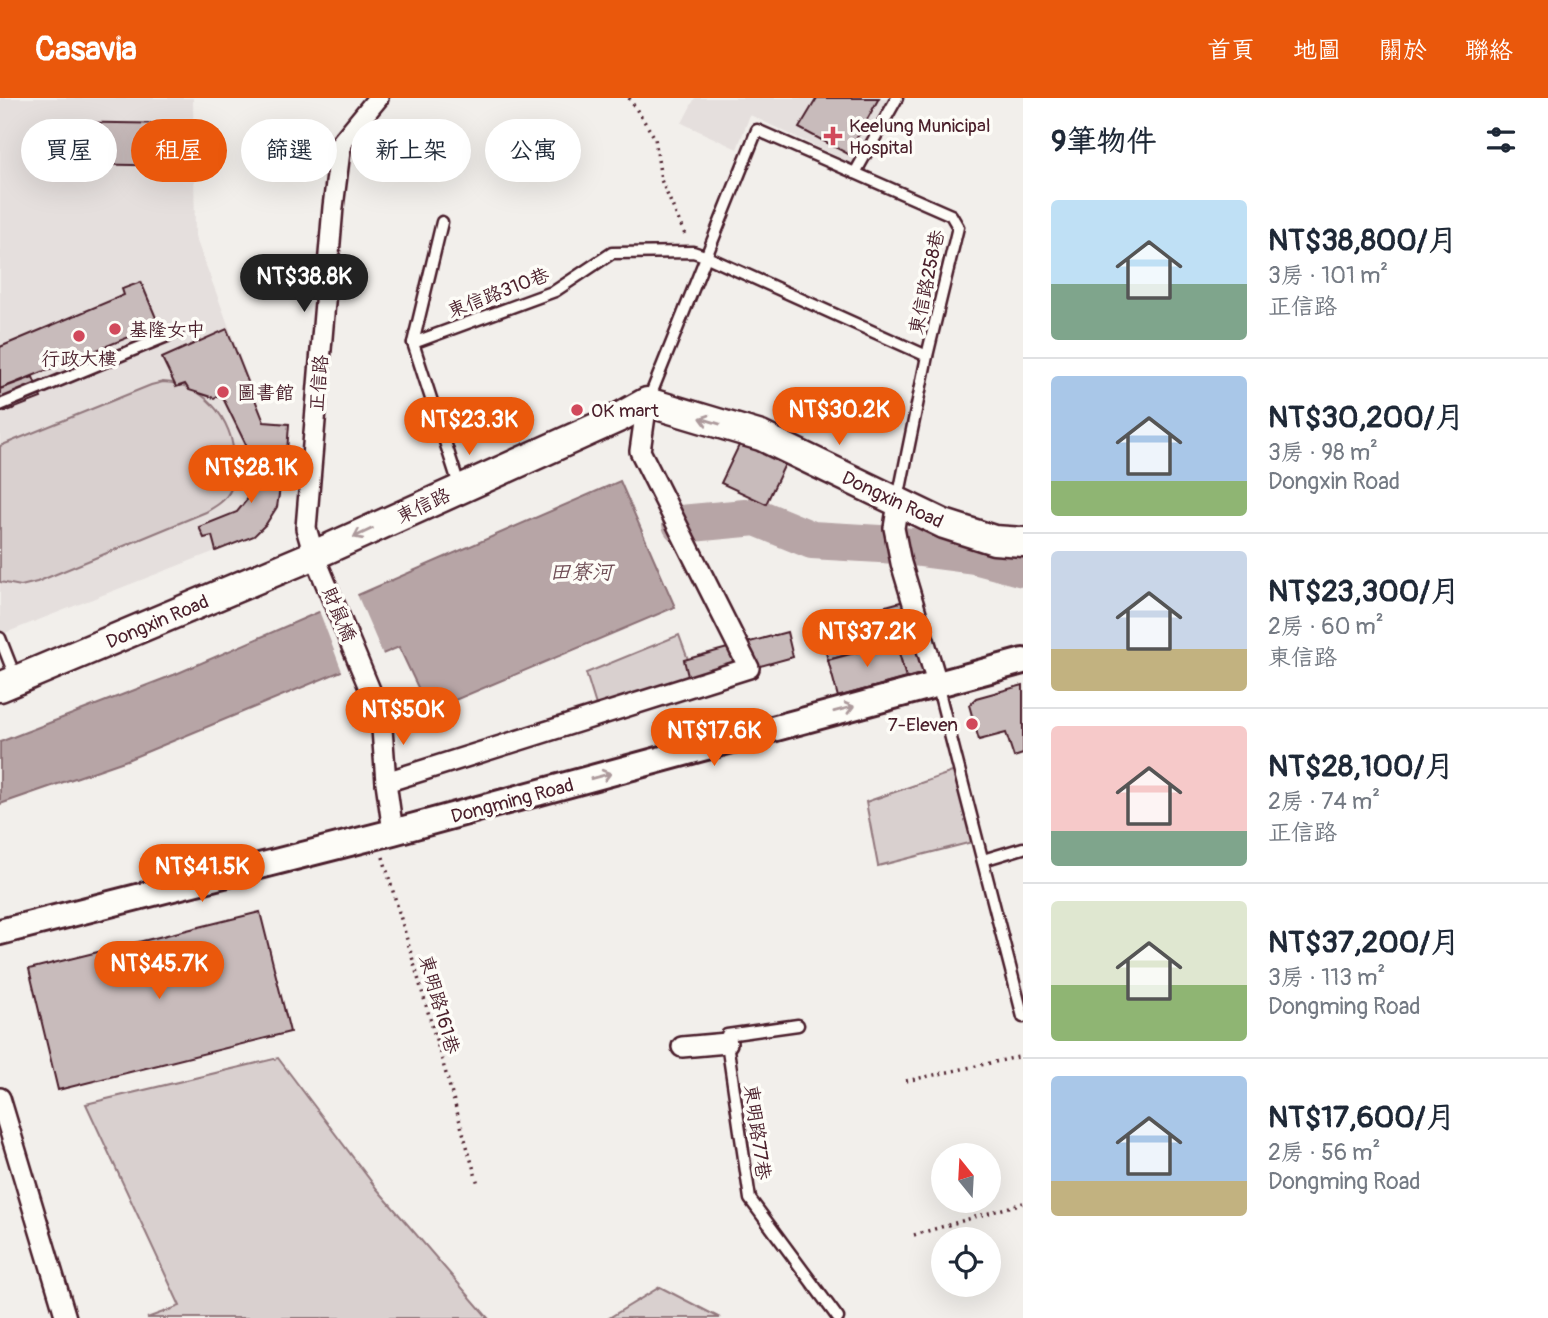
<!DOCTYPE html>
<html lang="zh-TW">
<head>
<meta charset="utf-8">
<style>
  body { margin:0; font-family:Pangolin,"LXGW WenKai TC",sans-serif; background:#f6f6f7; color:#1f2937; height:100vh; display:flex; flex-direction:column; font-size:26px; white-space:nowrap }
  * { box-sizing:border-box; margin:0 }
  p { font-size:23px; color:#747a83 }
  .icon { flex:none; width:38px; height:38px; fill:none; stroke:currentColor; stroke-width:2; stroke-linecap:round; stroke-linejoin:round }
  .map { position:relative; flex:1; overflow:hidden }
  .panel { display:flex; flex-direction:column; background:#fff; width:525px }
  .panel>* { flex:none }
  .hud { position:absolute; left:21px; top:21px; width:665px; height:63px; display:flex; gap:14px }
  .needle { width:46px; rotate:342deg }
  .controls { position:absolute; left:931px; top:1045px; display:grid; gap:14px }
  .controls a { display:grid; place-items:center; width:70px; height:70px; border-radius:50%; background:#fff; box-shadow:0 7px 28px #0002; font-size:35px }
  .price { position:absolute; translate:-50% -60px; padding:0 16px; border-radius:24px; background:#ea580c; color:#fff; font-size:23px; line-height:46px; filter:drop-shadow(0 2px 4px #0008) }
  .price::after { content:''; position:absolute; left:50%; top:42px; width:21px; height:16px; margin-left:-10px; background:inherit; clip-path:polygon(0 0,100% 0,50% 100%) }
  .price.current { background:#222; color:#fff }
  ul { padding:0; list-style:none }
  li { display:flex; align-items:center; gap:21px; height:175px; padding:0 28px }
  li+li { border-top:2px solid #e0e1e3 }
  li span { display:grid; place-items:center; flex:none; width:196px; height:140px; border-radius:7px; color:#555 }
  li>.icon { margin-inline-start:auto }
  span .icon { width:84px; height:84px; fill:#fffc; stroke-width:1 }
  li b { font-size:30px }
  h2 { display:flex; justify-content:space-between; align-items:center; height:84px; padding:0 28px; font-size:30px }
  .chip { padding:0 24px; border-radius:32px; background:#fff; box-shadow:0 7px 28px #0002; font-size:24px; line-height:63px }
  .chip.current { background:#ea580c; color:#fff }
  header { display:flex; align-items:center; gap:42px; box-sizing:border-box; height:98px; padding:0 35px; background:#ea580c; color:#fff }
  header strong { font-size:33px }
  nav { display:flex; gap:38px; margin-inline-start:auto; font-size:24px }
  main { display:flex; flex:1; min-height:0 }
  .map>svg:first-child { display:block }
  .built { fill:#e5dfdd }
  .green { fill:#d9d0cf; stroke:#92787d; stroke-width:2 }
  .water { fill:#b7a5a6; stroke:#8b6f75; stroke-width:2 }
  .pier { fill:#f2efeb }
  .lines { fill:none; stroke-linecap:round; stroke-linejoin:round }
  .river { stroke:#b7a5a6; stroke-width:38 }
  .building { fill:#c8bbbb; stroke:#4a1f2b; stroke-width:2 }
  .service-casing { stroke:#4a1f2b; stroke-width:15 }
  .minor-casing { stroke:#4a1f2b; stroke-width:24 }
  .tertiary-casing { stroke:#4a1f2b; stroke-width:30 }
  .secondary-casing { stroke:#4a1f2b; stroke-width:33 }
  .path { stroke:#4a1f2b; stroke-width:3.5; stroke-dasharray:2 5; stroke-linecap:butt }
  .service { stroke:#fdfcf7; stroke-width:10 }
  .minor { stroke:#fdfcf7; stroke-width:19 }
  .tertiary { stroke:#fdfcf7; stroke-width:24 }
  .secondary { stroke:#fdfcf7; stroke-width:28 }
  .oneway { stroke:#ac999b }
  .poi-dot { fill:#d1495b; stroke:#fdfcf7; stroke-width:2.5 }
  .labels { text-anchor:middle; stroke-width:7; stroke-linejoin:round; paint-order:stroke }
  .poi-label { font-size:19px; fill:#4a1f2b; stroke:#fdfcf7; text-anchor:start }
  .street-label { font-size:19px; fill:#4a1f2b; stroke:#fdfcf7 }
  .water-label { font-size:21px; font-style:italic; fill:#704e56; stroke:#fdfcf7 }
</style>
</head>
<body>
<header>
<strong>Casavia</strong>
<nav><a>首頁</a><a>地圖</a><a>關於</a><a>聯絡</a></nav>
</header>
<main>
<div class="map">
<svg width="1023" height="1220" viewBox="0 0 1023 1220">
  <rect width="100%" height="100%" fill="#f2efeb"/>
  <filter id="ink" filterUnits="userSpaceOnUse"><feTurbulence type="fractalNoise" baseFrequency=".0143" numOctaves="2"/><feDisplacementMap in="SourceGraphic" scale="14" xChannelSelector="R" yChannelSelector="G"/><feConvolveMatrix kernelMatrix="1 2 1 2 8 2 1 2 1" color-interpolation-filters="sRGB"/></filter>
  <g filter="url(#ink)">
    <!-- built -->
    <g class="built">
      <polygon points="0,0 193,0 195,138 264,323 290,326 278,410 267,426 254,438 0,537"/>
      <polygon points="695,0 892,0 855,67 750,17 737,51 682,25"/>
    </g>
    <!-- green -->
    <g class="green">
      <path d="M163 284C208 285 238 329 234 371 234 378 234 387 230 393 225 403 216 408 206 414L37 484 21 488 0 484V348L151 287Z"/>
      <polygon points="679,537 697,586 599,617 586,575"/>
      <polygon points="955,673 976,743 878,768 866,704"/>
      <polygon points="278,960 377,1091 488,1220 147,1220 180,1208 86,1006"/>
      <polygon points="660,1189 720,1220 609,1220"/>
    </g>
    <!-- water -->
    <polygon class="water" points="620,383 675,509 429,613 399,549 127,662 0,706 0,644 176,576"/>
    <!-- pier -->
    <polygon class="pier" points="356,494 384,559 343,576 318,510"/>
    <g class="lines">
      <!-- river -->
      <polyline class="river" points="681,426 756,419 812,442 897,447 974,457 1023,470"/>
    </g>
    <!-- building -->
    <g class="building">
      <polygon points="817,0 879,0 848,56 799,30"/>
      <polygon points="54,24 180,26 178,68 36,65 38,34 54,34"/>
      <polygon points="141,184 159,227 0,291 0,249 124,197 122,191"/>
      <polygon points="227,231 264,324 289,326 287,354 247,349 221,296 214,300 189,292 185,286 176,289 162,260"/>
      <polygon points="33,279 41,300 5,314 0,300 0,291"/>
      <polygon points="742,341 787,362 766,406 721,385"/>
      <polygon points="255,355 285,359 277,409 266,426 254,438 216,453 212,438 204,440 199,429 237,414 250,398"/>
      <polygon points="915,500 935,572 906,580 886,508"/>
      <polygon points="886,508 896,544 828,562 818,526"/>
      <polygon points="787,534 793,559 742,573 735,548"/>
      <polygon points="896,544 906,580 838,599 828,562"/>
      <polygon points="735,548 742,573 690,586 684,562"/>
      <polygon points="1023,587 1023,656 1014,659 1006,635 979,642 969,607 976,600"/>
      <polygon points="260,814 290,934 58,992 29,871"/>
    </g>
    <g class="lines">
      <!-- service casing -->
      <g class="service-casing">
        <g id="service">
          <polyline points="855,75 897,0"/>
          <polyline points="413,245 442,124"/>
          <polyline points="649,301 757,32 951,117 958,129 927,258 898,401"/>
          <polyline points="0,307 177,234"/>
          <polyline points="460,390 413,245 555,193 612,155 693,154 705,158 927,258"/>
          <polyline points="0,540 16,581"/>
          <polyline points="937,586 1023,919"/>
          <polyline points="983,762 1023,750"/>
          <polyline points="798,927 727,937 727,945 750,1101 838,1220"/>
        </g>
      </g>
      <!-- minor casing -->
      <g class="minor-casing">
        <g id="minor">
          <polyline points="378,0 341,45 333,109 306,430 314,457 375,604 382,631 386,684 393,734"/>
          <polyline points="898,405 894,430 901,465 937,585"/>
          <polyline points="386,684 749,570 640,353 647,304"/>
          <polyline points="682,949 727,945"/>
          <polyline points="0,1000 66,1220"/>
        </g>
      </g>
      <!-- tertiary casing -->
      <g class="tertiary-casing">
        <polyline id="tertiary" points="0,834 393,734 1023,563"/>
      </g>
      <!-- secondary casing -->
      <g class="secondary-casing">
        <polyline id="secondary" points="0,589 314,457 620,319 647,304 761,338 944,426 994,442 1023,444"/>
      </g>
      <!-- path -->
      <g class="path">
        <polyline points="629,0 655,40 661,82 686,139"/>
        <polyline points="383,759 478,1086"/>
        <polyline points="906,983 1023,958"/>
        <polyline points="914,1137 1023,1105"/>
      </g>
      <!-- service -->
      <use href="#service" class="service"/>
      <!-- minor -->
      <use href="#minor" class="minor"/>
      <!-- tertiary -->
      <use href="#tertiary" class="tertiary"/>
      <!-- secondary -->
      <use href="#secondary" class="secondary"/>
    </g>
    <!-- one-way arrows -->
    <defs><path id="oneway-shaft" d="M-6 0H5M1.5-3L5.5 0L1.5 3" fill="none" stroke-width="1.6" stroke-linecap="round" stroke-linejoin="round" transform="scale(1.75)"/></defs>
    <g class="oneway">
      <use href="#oneway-shaft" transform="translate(710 323) rotate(-163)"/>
      <use href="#oneway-shaft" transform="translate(363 435) rotate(155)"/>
      <use href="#oneway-shaft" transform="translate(844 611) rotate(-15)"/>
      <use href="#oneway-shaft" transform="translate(601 678) rotate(-15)"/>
    </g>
  </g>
  <!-- markers -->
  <g class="poi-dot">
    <path d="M829.5 27.5h7v7h7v7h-7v7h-7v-7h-7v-7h7z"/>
    <circle cx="115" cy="231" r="7"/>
    <circle cx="79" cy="238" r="7"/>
    <circle cx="223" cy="294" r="7"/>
    <circle cx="577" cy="312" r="7"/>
    <circle cx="972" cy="626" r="7"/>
  </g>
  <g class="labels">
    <!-- poi labels -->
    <g class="poi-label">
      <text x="849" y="34">Keelung Municipal<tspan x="849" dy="22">Hospital</tspan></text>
      <text x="129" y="238">基隆女中</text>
      <text x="79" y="267" text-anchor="middle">行政大樓</text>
      <text x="237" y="301">圖書館</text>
      <text x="591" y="319">OK mart</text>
      <text x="958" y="633" text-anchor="end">7-Eleven</text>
    </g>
    <!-- street labels -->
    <g class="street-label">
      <text transform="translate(926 184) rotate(-78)" y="7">東信路258巷</text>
      <text transform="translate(498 194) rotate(-21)" y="7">東信路310巷</text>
      <text transform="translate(318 285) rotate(-85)" y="7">正信路</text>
      <text transform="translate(893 401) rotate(25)" y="7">Dongxin Road</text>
      <text transform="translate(423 407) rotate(-25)" y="7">東信路</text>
      <text transform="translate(340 516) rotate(67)" y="7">財鼠橋</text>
      <text transform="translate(157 523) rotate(-23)" y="7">Dongxin Road</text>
      <text transform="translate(512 702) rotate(-15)" y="7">Dongming Road</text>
      <text transform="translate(440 906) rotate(74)" y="7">東明路161巷</text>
      <text transform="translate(758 1034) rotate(82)" y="7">東明路77巷</text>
    </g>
    <!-- water labels -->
    <g class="water-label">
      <text x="581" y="481">田寮河</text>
    </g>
  </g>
</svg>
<div class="controls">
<a><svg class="needle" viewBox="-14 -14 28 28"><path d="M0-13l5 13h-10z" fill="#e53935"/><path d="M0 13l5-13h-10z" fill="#747a83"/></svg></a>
<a><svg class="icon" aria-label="locate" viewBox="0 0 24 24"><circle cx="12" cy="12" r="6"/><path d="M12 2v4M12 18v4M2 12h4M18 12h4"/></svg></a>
</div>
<b class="price current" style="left:304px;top:216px">NT$38.8K</b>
<b class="price" style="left:839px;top:349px">NT$30.2K</b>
<b class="price" style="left:469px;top:359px">NT$23.3K</b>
<b class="price" style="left:251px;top:407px">NT$28.1K</b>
<b class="price" style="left:867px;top:571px">NT$37.2K</b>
<b class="price" style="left:403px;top:649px">NT$50K</b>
<b class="price" style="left:714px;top:670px">NT$17.6K</b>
<b class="price" style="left:202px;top:806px">NT$41.5K</b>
<b class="price" style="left:159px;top:903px">NT$45.7K</b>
<div class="hud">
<a class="chip">買屋</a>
<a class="chip current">租屋</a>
<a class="chip">篩選</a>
<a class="chip">新上架</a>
<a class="chip">公寓</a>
</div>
</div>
<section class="panel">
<h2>9筆物件<svg class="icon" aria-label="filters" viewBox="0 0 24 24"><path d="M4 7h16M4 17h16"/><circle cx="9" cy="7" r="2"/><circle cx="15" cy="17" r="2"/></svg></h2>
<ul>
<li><span style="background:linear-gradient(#bfe0f5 60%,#7fa58c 0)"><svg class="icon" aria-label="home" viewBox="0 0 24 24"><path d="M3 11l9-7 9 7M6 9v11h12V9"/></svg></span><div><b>NT$38,800/月</b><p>3房 · 101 m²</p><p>正信路</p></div></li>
<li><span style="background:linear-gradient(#a9c7e8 75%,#8fb573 0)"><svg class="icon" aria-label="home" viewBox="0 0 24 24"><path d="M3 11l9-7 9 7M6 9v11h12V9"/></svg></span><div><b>NT$30,200/月</b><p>3房 · 98 m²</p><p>Dongxin Road</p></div></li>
<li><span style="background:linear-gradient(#c9d6e8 70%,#c2b280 0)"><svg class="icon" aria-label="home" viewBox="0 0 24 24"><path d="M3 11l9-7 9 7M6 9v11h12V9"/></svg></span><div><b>NT$23,300/月</b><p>2房 · 60 m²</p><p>東信路</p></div></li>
<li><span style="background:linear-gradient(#f6c9c9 75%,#7fa58c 0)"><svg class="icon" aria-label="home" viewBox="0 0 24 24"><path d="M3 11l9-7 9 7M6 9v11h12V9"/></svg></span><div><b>NT$28,100/月</b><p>2房 · 74 m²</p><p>正信路</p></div></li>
<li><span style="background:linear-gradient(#dfe7d0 60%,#8fb573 0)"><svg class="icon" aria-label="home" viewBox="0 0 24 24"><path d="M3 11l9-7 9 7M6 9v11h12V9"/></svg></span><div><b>NT$37,200/月</b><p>3房 · 113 m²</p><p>Dongming Road</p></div></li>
<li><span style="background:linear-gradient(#a9c7e8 75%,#c2b280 0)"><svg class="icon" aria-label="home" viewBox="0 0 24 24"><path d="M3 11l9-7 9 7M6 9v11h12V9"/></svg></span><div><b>NT$17,600/月</b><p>2房 · 56 m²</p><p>Dongming Road</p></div></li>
</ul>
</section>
</main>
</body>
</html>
